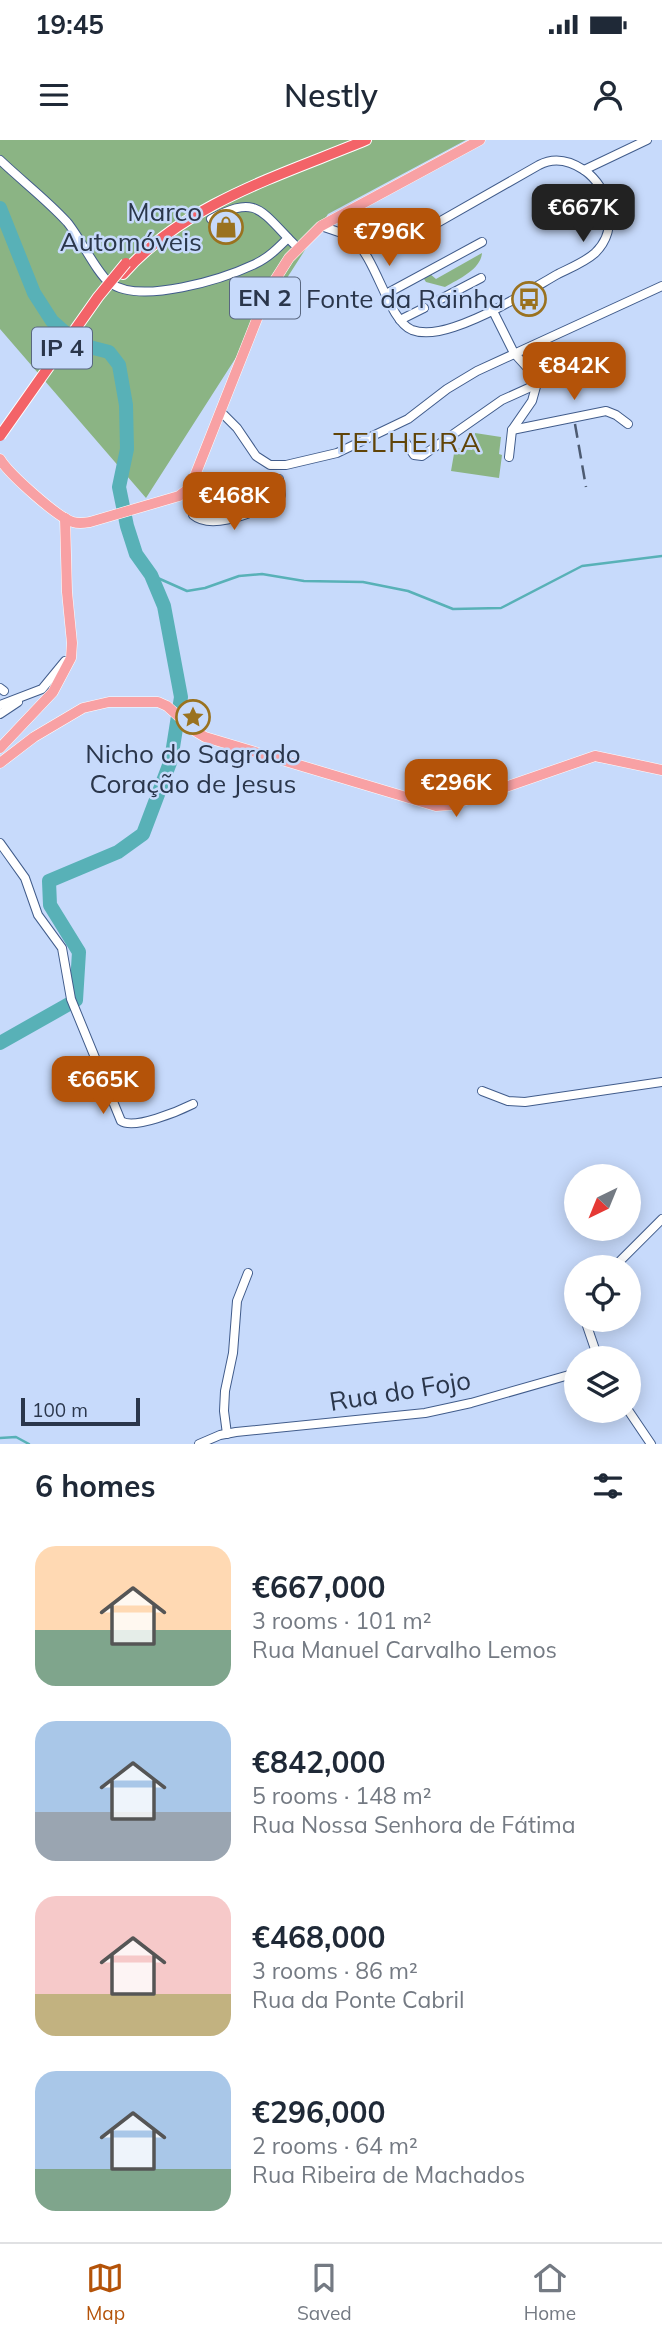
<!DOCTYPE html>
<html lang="en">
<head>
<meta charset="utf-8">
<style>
  body { margin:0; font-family:Mulish,sans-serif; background:#f6f6f7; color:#1f2937; height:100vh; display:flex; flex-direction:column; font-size:26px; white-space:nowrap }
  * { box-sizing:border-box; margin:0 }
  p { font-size:23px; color:#747a83 }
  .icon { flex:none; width:38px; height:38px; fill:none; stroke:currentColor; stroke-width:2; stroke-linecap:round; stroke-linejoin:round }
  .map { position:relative; height:1304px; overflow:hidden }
  .drawer { display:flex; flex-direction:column; background:#fff; flex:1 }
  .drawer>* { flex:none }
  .needle { width:46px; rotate:223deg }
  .buttons { position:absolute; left:564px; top:1024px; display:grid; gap:14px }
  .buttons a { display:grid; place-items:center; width:77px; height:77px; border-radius:50%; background:#fff; box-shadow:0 4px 18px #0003; font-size:35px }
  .scale { position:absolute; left:21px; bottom:18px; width:119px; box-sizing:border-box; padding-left:7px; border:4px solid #2a364b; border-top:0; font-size:19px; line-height:24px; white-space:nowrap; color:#2a364b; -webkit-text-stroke:5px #c7dafb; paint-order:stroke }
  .price { position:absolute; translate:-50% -60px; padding:0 16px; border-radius:14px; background:#b45309; color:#fff; font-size:23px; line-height:46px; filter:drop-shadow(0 2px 4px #0008) }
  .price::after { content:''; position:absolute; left:50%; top:42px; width:21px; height:16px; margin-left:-10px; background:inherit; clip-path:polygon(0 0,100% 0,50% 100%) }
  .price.current { background:#222; color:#fff }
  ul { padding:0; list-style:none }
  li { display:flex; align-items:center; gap:21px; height:175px; padding:0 35px }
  li span { display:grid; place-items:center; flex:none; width:196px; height:140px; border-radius:21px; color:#555 }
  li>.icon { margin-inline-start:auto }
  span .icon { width:84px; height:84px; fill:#fffc; stroke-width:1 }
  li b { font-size:30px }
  h2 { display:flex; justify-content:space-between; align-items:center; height:84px; padding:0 35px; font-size:30px }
  .status { display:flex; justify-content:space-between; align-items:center; height:49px; padding:0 35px; background:#fff; direction:ltr }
  .status svg { height:19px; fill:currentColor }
  header { display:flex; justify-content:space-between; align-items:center; height:91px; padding:0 35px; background:#fff; font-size:32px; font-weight:600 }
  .tab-bar { display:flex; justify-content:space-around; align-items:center; height:98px; border-top:2px solid #e0e1e3; background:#fff; font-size:19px; color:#747a83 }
  .tab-bar a { display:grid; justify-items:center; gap:4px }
  .tab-bar .current { color:#b45309 }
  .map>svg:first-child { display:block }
  .green { fill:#8bb484 }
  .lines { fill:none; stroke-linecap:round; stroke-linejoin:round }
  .stream { stroke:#58b1b7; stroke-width:2.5 }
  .river { stroke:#58b1b7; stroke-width:14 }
  .minor-casing { stroke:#415c8b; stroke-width:10 }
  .major-casing { stroke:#fff; stroke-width:11 }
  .highway-casing { stroke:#fff; stroke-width:12 }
  .minor { stroke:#fff; stroke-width:8 }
  .major { stroke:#f8a1a4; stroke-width:10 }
  .highway { stroke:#f36368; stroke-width:10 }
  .rail { stroke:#4d5b72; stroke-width:2.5; stroke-dasharray:14 7; stroke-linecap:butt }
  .highway-bridge-casing { stroke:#fff; stroke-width:12; stroke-linecap:butt }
  .highway-bridge { stroke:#f36368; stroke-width:10 }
  .labels { text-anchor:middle; stroke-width:5; stroke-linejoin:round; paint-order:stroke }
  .shield { fill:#c7dafb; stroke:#596780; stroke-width:2 }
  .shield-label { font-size:24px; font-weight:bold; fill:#2a364b }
  .poi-label { font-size:26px; fill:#2a364b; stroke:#c7dafb; text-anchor:end }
  .street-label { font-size:26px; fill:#2a364b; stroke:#c7dafb }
  .neighbourhood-label { font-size:28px; letter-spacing:2px; fill:#604408; stroke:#c7dafb }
</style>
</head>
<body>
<div class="status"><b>19:45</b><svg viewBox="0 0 49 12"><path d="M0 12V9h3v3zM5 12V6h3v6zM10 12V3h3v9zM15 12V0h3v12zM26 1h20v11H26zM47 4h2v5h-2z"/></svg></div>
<header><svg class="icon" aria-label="menu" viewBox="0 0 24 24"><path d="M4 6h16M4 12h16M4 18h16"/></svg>Nestly<svg class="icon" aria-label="person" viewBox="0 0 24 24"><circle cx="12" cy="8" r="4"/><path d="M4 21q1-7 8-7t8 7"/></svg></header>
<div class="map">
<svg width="662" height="1304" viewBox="0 0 662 1304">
  <rect width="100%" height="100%" fill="#c7dafb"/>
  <!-- green -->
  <g class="green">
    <polygon points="0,0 466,0 328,74 146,358 0,189"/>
    <path d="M482 113C481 129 459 139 445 147L426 142 424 139 430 134 436 139Z"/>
    <polygon points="475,293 501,297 499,314 502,315 499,338 451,331 455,308 472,310"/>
  </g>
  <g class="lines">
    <!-- stream -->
    <g class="stream">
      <polyline points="151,435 187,451 205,448 239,436 262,434 304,441 363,442 408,451 453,469 501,468 582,426 662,416"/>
      <polyline points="0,1298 16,1297 29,1304"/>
    </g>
    <!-- river -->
    <polyline class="river" points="0,68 34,153 52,181 78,204 109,212 119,225 126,265 127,309 119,347 127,386 136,414 151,435 164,466 181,557 171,620 143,694 118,712 49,741 50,765 79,812 76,860 0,903"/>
    <!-- minor casing -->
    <g class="minor-casing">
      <g id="minor">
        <path d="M0 20C22 41 47 60 67 82 80 97 97 134 110 143 141 165 223 139 255 124 268 118 278 108 288 98L298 108"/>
        <polyline points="584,30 647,0"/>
        <path d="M211 79C253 57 258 66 288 98"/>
        <path d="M321 86 371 103H402L539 25C554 17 569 20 584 30 610 48 620 89 595 113 585 122 570 128 558 134 525 153 490 175 454 187 442 191 425 195 412 190 388 180 377 118 352 98"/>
        <polyline points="386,154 482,102"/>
        <polyline points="435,162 481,138"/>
        <polyline points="492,169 514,213 533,234 537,243 532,261 512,290 509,317"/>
        <polyline points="400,180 424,168"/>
        <polyline points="221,272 237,288 256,316 270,325 286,325 337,313 408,279 447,249 477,231 662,146"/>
        <polyline points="512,290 606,271 616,275 628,284"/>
        <polyline points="406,303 414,315 422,316 502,260 606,213"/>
        <path d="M192 342 193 375C213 392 256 370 278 362L281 355 279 339"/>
        <polyline points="0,548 4,551"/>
        <polyline points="0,565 42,549 65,521"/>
        <polyline points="0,574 18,562"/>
        <path d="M0 703 25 738 38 775 62 808 71 859 121 981C134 990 179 971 193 964"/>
        <polyline points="482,951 508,961 525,962 662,942"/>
        <polyline points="614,1127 662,1079"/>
        <polyline points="585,1180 598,1218"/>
        <polyline points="628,1270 651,1304"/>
        <polyline points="227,1294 224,1271 225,1251 233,1213 237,1161 248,1133"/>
        <polyline points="199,1304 220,1295 236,1292 425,1273 471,1263 576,1233"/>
      </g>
    </g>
    <!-- major casing -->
    <g class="major-casing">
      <g id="major">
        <path d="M0 319C8 333 58 378 73 382 79 384 84 383 90 382L179 356 188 349 194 338 268 151 289 118 321 86 480 0"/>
        <polyline points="0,608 53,552 71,518 72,503 67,452 65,378"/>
        <polyline points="0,623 34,597 83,568 109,562 158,562 167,566 195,591 205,597 436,666 450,665 491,652 595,616 662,630"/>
      </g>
    </g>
    <!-- highway casing -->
    <g class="highway-casing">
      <path id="highway" d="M123 134C185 63 282 35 366 0"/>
    </g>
    <!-- minor -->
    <use href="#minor" class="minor"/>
    <!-- major -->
    <use href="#major" class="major"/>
    <!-- highway -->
    <use href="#highway" class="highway"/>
    <!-- rail -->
    <polyline class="rail" points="575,284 586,347"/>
    <!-- highway-bridge casing -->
    <g class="highway-bridge-casing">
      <polyline id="highway-bridge" points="0,296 98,157 126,123"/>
    </g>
    <!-- highway-bridge -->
    <use href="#highway-bridge" class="highway-bridge"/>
  </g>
  <!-- icons -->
  <defs>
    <g id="shop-ring" transform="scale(1.75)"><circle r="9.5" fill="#c7dafb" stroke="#9a721f" stroke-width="1.5"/><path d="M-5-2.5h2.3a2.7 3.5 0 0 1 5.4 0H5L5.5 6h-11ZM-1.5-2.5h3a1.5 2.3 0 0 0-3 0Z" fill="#9a721f"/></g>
    <g id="bus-ring" transform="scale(1.75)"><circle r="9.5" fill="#c7dafb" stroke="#9a721f" stroke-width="1.5"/><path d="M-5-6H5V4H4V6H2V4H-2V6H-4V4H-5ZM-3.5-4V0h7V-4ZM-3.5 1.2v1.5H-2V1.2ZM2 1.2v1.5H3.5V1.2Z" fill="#9a721f"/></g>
    <g id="sight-ring" transform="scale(1.75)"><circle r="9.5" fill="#c7dafb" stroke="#9a721f" stroke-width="1.5"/><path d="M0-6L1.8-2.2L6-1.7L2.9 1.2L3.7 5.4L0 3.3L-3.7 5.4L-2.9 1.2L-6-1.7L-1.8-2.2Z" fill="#9a721f"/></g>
  </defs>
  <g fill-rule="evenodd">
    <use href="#shop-ring" x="226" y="87"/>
    <use href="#bus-ring" x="529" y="159"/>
    <use href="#sight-ring" x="193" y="577"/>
  </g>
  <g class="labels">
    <!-- shield labels -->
    <g class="shield">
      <rect x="230" y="137.5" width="70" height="41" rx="5"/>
      <rect x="32" y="187.5" width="60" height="41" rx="5"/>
    </g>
    <g class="shield-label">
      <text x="265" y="166">EN 2</text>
      <text x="62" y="216">IP 4</text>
    </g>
    <!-- poi labels -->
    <g class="poi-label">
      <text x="202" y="81">Marco<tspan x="202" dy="30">Automóveis</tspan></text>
      <text x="504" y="168">Fonte da Rainha</text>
      <text x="193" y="623" text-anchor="middle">Nicho do Sagrado<tspan x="193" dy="30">Coração de Jesus</tspan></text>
    </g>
    <!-- street labels -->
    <g class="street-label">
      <text transform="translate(400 1251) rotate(-9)" y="9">Rua do Fojo</text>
    </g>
    <!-- neighbourhood labels -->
    <g class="neighbourhood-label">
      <text x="408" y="312">TELHEIRA</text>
    </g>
  </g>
</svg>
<div class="buttons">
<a><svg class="needle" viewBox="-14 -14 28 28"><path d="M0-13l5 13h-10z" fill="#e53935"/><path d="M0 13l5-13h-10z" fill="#747a83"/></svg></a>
<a><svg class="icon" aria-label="locate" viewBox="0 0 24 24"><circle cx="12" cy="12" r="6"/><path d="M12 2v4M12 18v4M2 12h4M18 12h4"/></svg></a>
<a><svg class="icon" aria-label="layers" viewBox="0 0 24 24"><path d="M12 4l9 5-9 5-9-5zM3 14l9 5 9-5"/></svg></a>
</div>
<div class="scale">100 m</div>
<b class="price current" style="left:583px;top:104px">€667K</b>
<b class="price" style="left:389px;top:128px">€796K</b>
<b class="price" style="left:574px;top:262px">€842K</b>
<b class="price" style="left:234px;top:392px">€468K</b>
<b class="price" style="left:456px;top:679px">€296K</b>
<b class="price" style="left:103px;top:976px">€665K</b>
</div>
<section class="drawer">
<h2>6 homes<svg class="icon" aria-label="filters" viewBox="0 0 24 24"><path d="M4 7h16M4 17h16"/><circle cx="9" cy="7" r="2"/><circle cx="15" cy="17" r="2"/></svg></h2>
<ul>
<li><span style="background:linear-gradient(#ffd9b3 60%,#7fa58c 0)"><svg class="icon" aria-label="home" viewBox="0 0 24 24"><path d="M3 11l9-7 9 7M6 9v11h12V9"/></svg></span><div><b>€667,000</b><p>3 rooms · 101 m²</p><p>Rua Manuel Carvalho Lemos</p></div></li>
<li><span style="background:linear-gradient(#a9c7e8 65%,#9aa5b1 0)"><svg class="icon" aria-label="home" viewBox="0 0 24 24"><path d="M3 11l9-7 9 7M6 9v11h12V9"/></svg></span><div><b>€842,000</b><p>5 rooms · 148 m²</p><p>Rua Nossa Senhora de Fátima</p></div></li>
<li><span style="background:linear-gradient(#f6c9c9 70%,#c2b280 0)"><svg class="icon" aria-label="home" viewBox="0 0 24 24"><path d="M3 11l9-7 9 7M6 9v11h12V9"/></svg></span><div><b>€468,000</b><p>3 rooms · 86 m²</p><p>Rua da Ponte Cabril</p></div></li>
<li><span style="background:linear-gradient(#a9c7e8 70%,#7fa58c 0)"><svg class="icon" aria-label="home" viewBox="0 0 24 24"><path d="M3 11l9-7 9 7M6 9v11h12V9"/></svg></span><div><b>€296,000</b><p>2 rooms · 64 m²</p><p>Rua Ribeira de Machados</p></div></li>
</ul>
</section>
<nav class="tab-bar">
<a class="current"><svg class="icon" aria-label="map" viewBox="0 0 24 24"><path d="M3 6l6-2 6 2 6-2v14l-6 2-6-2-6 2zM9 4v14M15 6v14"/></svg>Map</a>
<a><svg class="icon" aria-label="saved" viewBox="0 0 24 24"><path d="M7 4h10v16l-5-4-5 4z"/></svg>Saved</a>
<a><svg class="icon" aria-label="home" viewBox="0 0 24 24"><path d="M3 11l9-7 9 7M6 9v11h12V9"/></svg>Home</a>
</nav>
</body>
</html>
